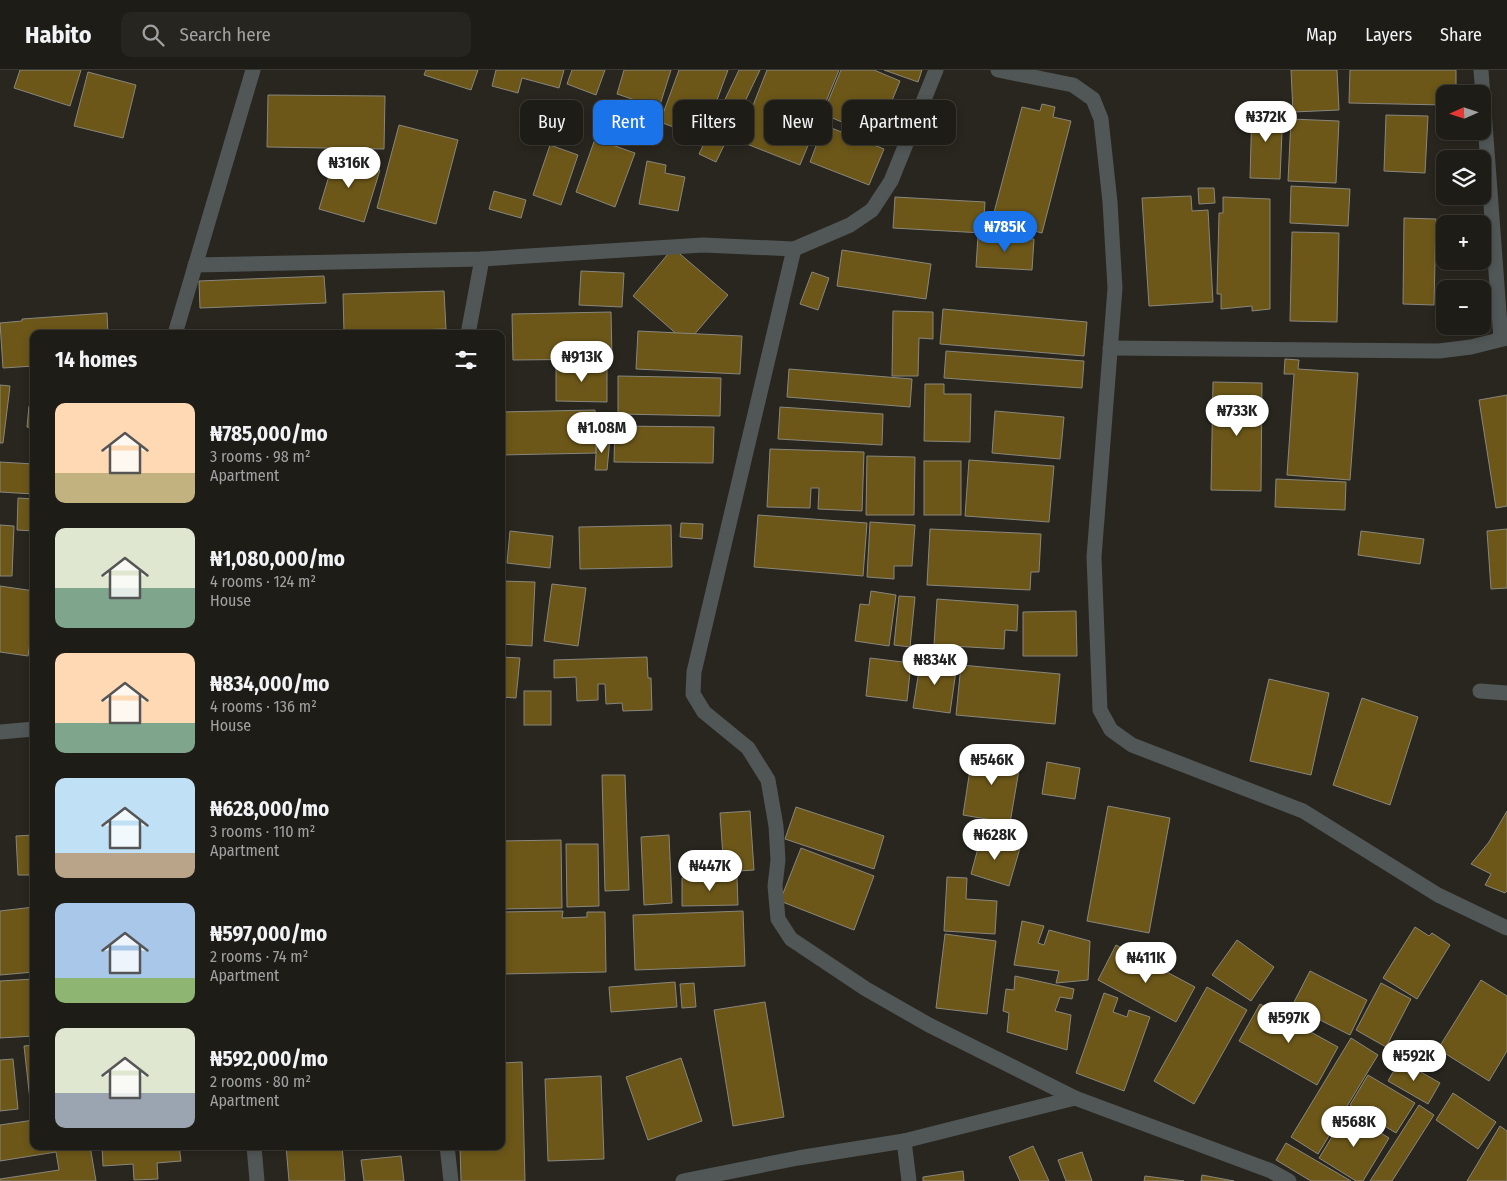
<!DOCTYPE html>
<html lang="en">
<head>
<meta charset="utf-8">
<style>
  body { margin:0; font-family:"Fira Sans Condensed",sans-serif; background:#26251f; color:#f1f3f6; height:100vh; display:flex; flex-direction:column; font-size:19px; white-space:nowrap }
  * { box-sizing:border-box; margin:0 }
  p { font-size:16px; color:#a1a1a1 }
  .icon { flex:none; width:28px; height:28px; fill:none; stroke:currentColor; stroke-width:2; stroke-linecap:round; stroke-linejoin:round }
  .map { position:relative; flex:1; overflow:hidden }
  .drawer { position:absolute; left:30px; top:260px; width:475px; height:820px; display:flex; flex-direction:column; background:#1e1c16; border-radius:10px; box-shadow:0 2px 8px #0003,0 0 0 1px #3c3a35 }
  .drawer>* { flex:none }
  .banner { position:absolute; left:520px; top:30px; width:475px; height:45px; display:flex; gap:10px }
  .needle { width:32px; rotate:267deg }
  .controls { position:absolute; left:1436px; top:15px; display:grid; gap:10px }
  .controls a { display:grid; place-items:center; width:55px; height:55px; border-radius:10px; background:#1e1c16; box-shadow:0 2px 8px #0003,0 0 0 1px #3c3a35; font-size:25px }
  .price { position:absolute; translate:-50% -42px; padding:0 11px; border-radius:18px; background:#fff; color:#222; font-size:16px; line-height:32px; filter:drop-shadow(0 1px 2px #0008) }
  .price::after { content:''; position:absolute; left:50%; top:30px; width:15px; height:11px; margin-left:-8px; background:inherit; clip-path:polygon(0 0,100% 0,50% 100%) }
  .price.on { background:#1a73e8; color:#fff }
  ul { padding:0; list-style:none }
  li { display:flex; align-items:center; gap:15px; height:125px; padding:0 25px }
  li span { display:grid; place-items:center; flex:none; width:140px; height:100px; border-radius:10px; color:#555 }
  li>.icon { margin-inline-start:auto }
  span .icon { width:60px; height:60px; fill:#fffc; stroke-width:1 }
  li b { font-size:21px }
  h2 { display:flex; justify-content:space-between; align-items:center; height:60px; padding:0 25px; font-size:21px }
  .chip { padding:0 18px; border-radius:10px; background:#1e1c16; box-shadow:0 2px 8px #0003,0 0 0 1px #3c3a35; font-size:18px; line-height:45px }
  .chip.on { background:#1a73e8; color:#fff }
  header { display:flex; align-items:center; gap:30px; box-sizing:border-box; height:70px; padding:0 25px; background:#1e1c16; border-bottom:1px solid #3c3a35 }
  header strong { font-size:24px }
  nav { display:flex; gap:28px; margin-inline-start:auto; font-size:18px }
  .search { width:350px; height:45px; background:#26251f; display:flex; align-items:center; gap:12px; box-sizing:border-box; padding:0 18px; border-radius:10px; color:#a1a1a1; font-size:19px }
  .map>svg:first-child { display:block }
  .building { fill:#6c5719; stroke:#89867d }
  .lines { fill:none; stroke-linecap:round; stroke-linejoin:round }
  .street { stroke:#515656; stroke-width:15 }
</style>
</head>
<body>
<header>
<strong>Habito</strong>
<div class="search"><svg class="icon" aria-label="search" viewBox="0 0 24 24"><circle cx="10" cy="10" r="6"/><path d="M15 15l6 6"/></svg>Search here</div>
<nav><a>Map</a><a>Layers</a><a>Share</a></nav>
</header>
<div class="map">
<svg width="1507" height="1111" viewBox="0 0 1507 1111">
  <rect width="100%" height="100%" fill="#28261e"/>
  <!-- building -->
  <g class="building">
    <polygon points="20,0 81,0 70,36 14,18"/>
    <polygon points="426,0 478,0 471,20 424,5"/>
    <polygon points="496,0 564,0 559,18 522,8 518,23 492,16"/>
    <polygon points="572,0 605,0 596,25 567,14"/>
    <polygon points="624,0 671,0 659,38 617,24"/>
    <polygon points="679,0 728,0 703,68 660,52"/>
    <polygon points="739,0 760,0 716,92 699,84"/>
    <polygon points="767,0 839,0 800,95 739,71"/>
    <polygon points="841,0 874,0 900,11 877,67 823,44"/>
    <polygon points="884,0 922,0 918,12"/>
    <polygon points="1291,0 1337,0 1339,40 1293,42"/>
    <polygon points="1350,0 1456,0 1456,24 1445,24 1445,35 1349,33"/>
    <polygon points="88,2 136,15 123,68 74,56"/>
    <polygon points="268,25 385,26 384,79 267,77"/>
    <polygon points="904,33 917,39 905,60 893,52"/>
    <polygon points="1042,34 1055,37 1053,47 1071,51 1042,163 992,150 1022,37 1040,41"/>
    <polygon points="1252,37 1283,38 1280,109 1250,108"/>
    <polygon points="1386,45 1428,46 1425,103 1384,101"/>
    <polygon points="1291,49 1339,51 1336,113 1288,111"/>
    <polygon points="399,55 458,70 436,154 377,138"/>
    <polygon points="824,55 884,79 869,115 810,92"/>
    <polygon points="595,69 635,83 615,137 576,122"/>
    <polygon points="550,75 578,85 561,135 533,125"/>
    <polygon points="335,86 380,100 364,152 319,139"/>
    <polygon points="647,91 666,95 665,103 685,107 678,141 639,134"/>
    <polygon points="1291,116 1350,119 1348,156 1290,153"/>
    <polygon points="1198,118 1214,118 1215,133 1199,134"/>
    <polygon points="494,121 526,130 521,148 489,139"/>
    <polygon points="1191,126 1192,141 1208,140 1213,232 1149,236 1142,128"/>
    <polygon points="895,127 985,132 983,163 893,158"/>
    <polygon points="1223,127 1270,129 1270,239 1252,241 1252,236 1221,239 1221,224 1217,224 1219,143 1223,143"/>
    <polygon points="1404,148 1436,149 1434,235 1403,234"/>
    <polygon points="1292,162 1339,163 1337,252 1290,251"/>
    <polygon points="978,166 1034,169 1032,200 976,197"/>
    <polygon points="673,178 728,225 687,273 633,226"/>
    <polygon points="842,180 931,194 926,229 837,216"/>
    <polygon points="581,201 624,203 622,237 579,235"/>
    <polygon points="812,202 829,208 818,240 800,234"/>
    <polygon points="324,206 326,233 200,238 199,211"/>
    <polygon points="444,221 446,259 344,262 343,224"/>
    <polygon points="943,239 1087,252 1084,286 940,274"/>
    <polygon points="893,241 933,242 933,269 919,268 918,306 892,306"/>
    <polygon points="611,242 612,289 513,290 512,244"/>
    <polygon points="107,243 108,264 34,264 34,296 3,298 0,253 22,251 22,249"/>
    <polygon points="638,261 742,266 740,304 636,299"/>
    <polygon points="946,281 1084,291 1082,318 944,308"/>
    <polygon points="1285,289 1299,290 1298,299 1358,303 1350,410 1287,405 1294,304 1284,304"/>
    <polygon points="556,294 607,295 607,332 556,331"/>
    <polygon points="789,299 912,309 910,337 787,327"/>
    <polygon points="618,306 721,308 720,346 618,344"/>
    <polygon points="1213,312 1262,313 1261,421 1211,420"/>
    <polygon points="925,314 944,314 944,324 971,324 970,372 924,371"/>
    <polygon points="0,315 10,316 3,373 0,373"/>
    <polygon points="1507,325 1507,436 1496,438 1479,330"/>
    <polygon points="29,336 34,336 34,358 27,357"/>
    <polygon points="780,337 883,344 882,375 778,369"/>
    <polygon points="595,340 596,383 501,385 501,342"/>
    <polygon points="995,341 1064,347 1060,389 992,383"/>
    <polygon points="615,356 714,357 713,393 614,392"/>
    <polygon points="597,368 610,369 607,400 595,400"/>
    <polygon points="770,379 864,382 862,441 818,439 819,418 811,418 810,438 767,437"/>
    <polygon points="867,386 915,387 914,445 866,445"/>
    <polygon points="969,390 1054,396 1049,452 965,446"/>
    <rect x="924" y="391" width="37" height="54"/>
    <polygon points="0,392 34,394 34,424 0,422"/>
    <polygon points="1276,409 1346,412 1345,440 1275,437"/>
    <polygon points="18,428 34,429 34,461 17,460"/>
    <polygon points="758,445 867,453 863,506 754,497"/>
    <polygon points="870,452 915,455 912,496 894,496 894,509 867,507"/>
    <polygon points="681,453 703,454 702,469 680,467"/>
    <polygon points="0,455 14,456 12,506 0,506"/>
    <polygon points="671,455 672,497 580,499 579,457"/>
    <polygon points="930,459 1041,464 1039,502 1031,502 1030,520 927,515"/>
    <polygon points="1507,459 1507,518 1491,519 1487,461"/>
    <polygon points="510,461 553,466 550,498 507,493"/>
    <polygon points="1361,461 1424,469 1420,494 1358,485"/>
    <polygon points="501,511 535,512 532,576 501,574"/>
    <polygon points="552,514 586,518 578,576 544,571"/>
    <polygon points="0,516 34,521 34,545 28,586 0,582"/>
    <polygon points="871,521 896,525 889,576 855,571 860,534 869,535"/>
    <polygon points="899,526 915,527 910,577 894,575"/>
    <polygon points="937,529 1018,535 1017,561 1005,560 1004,579 934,575"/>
    <polygon points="1076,541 1077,586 1023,586 1023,542"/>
    <polygon points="501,587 520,588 516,628 501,627"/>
    <polygon points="647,587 648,608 651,608 652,640 623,641 622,633 606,634 605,614 598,614 598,630 577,631 576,607 554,608 554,590"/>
    <polygon points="870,588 911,593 907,631 866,626"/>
    <polygon points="921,588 957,594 950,643 913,638"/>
    <polygon points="961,595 1060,604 1055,654 956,645"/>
    <polygon points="1269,609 1329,623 1311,705 1250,691"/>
    <rect x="524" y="621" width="27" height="34"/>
    <polygon points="1362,628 1418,647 1390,735 1333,715"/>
    <polygon points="973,680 1021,688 1010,753 963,745"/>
    <polygon points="1047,692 1080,698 1075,729 1042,724"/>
    <polygon points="602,705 625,705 629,820 605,821"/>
    <polygon points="1108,736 1170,748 1149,863 1087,851"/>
    <polygon points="796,737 884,766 874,799 785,769"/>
    <polygon points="750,741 754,800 724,802 720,743"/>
    <polygon points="1507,741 1507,821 1505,823 1485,815 1491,804 1471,794 1489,772"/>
    <polygon points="34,765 34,821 32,821 31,805 18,805 16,766"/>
    <polygon points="669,765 672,833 644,835 641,767"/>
    <polygon points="981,767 1020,778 1009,816 971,804"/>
    <polygon points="561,770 562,838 501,839 501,771"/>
    <polygon points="566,774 598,774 599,836 567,837"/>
    <polygon points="801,778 874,806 854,860 780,831"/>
    <polygon points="737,807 738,835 682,836 682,808"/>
    <polygon points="947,807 967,808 966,829 997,831 995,864 944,861"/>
    <polygon points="34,837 34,902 0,905 0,841"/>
    <polygon points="563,841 562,848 587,847 587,842 605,842 606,902 501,904 501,842"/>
    <polygon points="743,841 745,896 635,900 633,845"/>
    <polygon points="1022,851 1044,856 1038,873 1044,875 1049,860 1090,871 1088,910 1056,913 1059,901 1014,895"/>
    <polygon points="1415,857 1429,866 1432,863 1450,875 1417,929 1383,908"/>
    <polygon points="945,864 996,871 987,944 936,938"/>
    <polygon points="1237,870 1274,897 1251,931 1212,905"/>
    <polygon points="1116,875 1195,917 1176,952 1098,910"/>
    <polygon points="1310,901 1367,930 1350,965 1292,936"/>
    <polygon points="1015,906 1074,919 1072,929 1060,927 1055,941 1071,945 1067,980 1007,962 1009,943 1003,941 1006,919 1014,920"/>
    <polygon points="34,909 34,966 0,968 0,911"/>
    <polygon points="1481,910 1507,926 1507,981 1489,1011 1438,979"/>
    <polygon points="675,912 677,937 611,942 609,917"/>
    <polygon points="694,913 696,937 682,938 680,914"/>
    <polygon points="1381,913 1411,929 1386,977 1356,960"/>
    <polygon points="1207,917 1247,940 1194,1034 1154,1011"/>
    <polygon points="1104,923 1118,928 1113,942 1127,947 1129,940 1150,947 1124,1021 1076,1003"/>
    <polygon points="765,932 784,1047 733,1056 714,940"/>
    <polygon points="1260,934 1338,977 1317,1015 1239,971"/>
    <polygon points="1351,968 1378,985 1318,1084 1291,1067"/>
    <polygon points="34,975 34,1038 31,1039 24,976"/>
    <polygon points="681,988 702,1051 648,1070 626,1007"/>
    <polygon points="13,989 18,1039 0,1041 0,990"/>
    <polygon points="1400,990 1440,1013 1428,1034 1388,1011"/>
    <polygon points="522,992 525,1111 461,1111 460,1076 501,1076 501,993"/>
    <polygon points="1368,1005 1415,1033 1396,1063 1350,1035"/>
    <polygon points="601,1006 604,1089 548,1091 545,1009"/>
    <polygon points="1453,1023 1496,1052 1478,1079 1436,1050"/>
    <polygon points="1419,1035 1434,1045 1392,1111 1370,1111"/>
    <polygon points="1347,1042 1389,1068 1363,1111 1356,1111 1319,1088"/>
    <polygon points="34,1050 34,1076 90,1076 96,1111 0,1111 0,1109 59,1100 56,1082 0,1091 0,1055"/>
    <polygon points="1500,1056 1507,1061 1507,1111 1467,1111"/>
    <polygon points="1286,1073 1351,1111 1311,1111 1276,1090"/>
    <polygon points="102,1076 179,1076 181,1091 157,1093 158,1109 134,1110 133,1094 103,1096"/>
    <polygon points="286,1076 342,1076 345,1111 289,1111"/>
    <polygon points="1033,1076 1049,1111 1020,1111 1009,1087"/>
    <polygon points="1082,1082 1092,1111 1066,1111 1058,1090"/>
    <polygon points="401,1086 404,1111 364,1111 361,1090"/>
    <polygon points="963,1101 964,1111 923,1111 923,1107"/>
    <polygon points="1202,1105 1234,1111 1201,1111"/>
    <polygon points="1145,1106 1184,1111 1144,1111"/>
  </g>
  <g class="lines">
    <!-- street -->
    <g class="street">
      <polyline points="998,0 1073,15 1093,29 1101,49 1110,132 1115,218 1094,487 1100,640 1111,660 1132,675 1303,741 1438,825 1507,858"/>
      <polyline points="1481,0 1501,269"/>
      <polyline points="794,179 694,602 693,624 704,642 748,678 768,710 776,756 778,790 775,816 778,849 791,869 866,919 929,955 1075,1028 1271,1101 1289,1111"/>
      <polyline points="195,195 482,189 703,175 794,179 850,155 872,140 891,111 936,0"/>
      <polyline points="175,264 253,0"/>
      <polyline points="468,264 482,189"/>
      <polyline points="1110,278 1439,281 1471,277 1507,268"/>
      <polyline points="1480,621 1507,623"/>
      <polyline points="0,662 34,659"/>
      <polyline points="904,1071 909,1111"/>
      <polyline points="254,1076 257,1111"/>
      <polyline points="447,1076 451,1111"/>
      <polyline points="683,1111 798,1088 904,1071 1075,1028"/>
    </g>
  </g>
</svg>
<div class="controls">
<a><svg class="needle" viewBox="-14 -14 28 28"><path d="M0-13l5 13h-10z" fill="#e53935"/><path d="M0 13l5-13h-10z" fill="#a1a1a1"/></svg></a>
<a><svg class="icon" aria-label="layers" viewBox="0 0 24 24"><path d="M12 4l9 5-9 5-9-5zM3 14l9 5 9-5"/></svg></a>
<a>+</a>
<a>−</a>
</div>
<b class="price" style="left:1266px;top:73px">₦372K</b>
<b class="price" style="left:349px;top:119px">₦316K</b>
<b class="price on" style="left:1005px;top:183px">₦785K</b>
<b class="price" style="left:582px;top:313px">₦913K</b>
<b class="price" style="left:1237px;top:367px">₦733K</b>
<b class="price" style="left:602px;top:384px">₦1.08M</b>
<b class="price" style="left:935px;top:616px">₦834K</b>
<b class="price" style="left:992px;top:716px">₦546K</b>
<b class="price" style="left:995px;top:791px">₦628K</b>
<b class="price" style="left:710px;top:822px">₦447K</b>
<b class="price" style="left:1146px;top:914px">₦411K</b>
<b class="price" style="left:1289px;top:974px">₦597K</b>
<b class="price" style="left:1414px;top:1012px">₦592K</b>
<b class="price" style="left:1354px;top:1078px">₦568K</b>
<div class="banner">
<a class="chip">Buy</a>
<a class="chip on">Rent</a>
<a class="chip">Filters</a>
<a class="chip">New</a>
<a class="chip">Apartment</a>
</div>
<section class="drawer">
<h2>14 homes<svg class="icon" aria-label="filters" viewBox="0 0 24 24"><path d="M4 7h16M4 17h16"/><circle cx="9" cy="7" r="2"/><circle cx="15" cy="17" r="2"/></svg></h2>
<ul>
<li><span style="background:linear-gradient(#ffd9b3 70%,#c2b280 0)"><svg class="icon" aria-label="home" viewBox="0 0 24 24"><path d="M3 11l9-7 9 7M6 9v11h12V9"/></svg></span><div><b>₦785,000/mo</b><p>3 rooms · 98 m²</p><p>Apartment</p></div></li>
<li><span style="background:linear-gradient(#dfe7d0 60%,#7fa58c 0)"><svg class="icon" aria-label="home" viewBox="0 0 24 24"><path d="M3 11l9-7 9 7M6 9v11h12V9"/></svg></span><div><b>₦1,080,000/mo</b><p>4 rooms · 124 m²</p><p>House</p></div></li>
<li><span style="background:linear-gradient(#ffd9b3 70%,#7fa58c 0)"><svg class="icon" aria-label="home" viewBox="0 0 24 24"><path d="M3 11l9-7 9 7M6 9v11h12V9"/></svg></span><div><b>₦834,000/mo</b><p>4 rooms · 136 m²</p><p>House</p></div></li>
<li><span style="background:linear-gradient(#bfe0f5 75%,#b9a48a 0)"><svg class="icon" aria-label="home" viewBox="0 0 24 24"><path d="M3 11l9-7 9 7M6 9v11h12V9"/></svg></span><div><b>₦628,000/mo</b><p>3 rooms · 110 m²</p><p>Apartment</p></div></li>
<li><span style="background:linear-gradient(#a9c7e8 75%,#8fb573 0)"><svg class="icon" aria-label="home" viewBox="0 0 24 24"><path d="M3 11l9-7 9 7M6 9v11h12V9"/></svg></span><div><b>₦597,000/mo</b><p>2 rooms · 74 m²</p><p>Apartment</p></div></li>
<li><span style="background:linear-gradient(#dfe7d0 65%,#9aa5b1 0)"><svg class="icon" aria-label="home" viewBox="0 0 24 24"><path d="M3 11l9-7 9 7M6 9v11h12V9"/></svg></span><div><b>₦592,000/mo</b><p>2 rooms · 80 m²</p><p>Apartment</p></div></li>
</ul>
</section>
</div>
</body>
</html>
